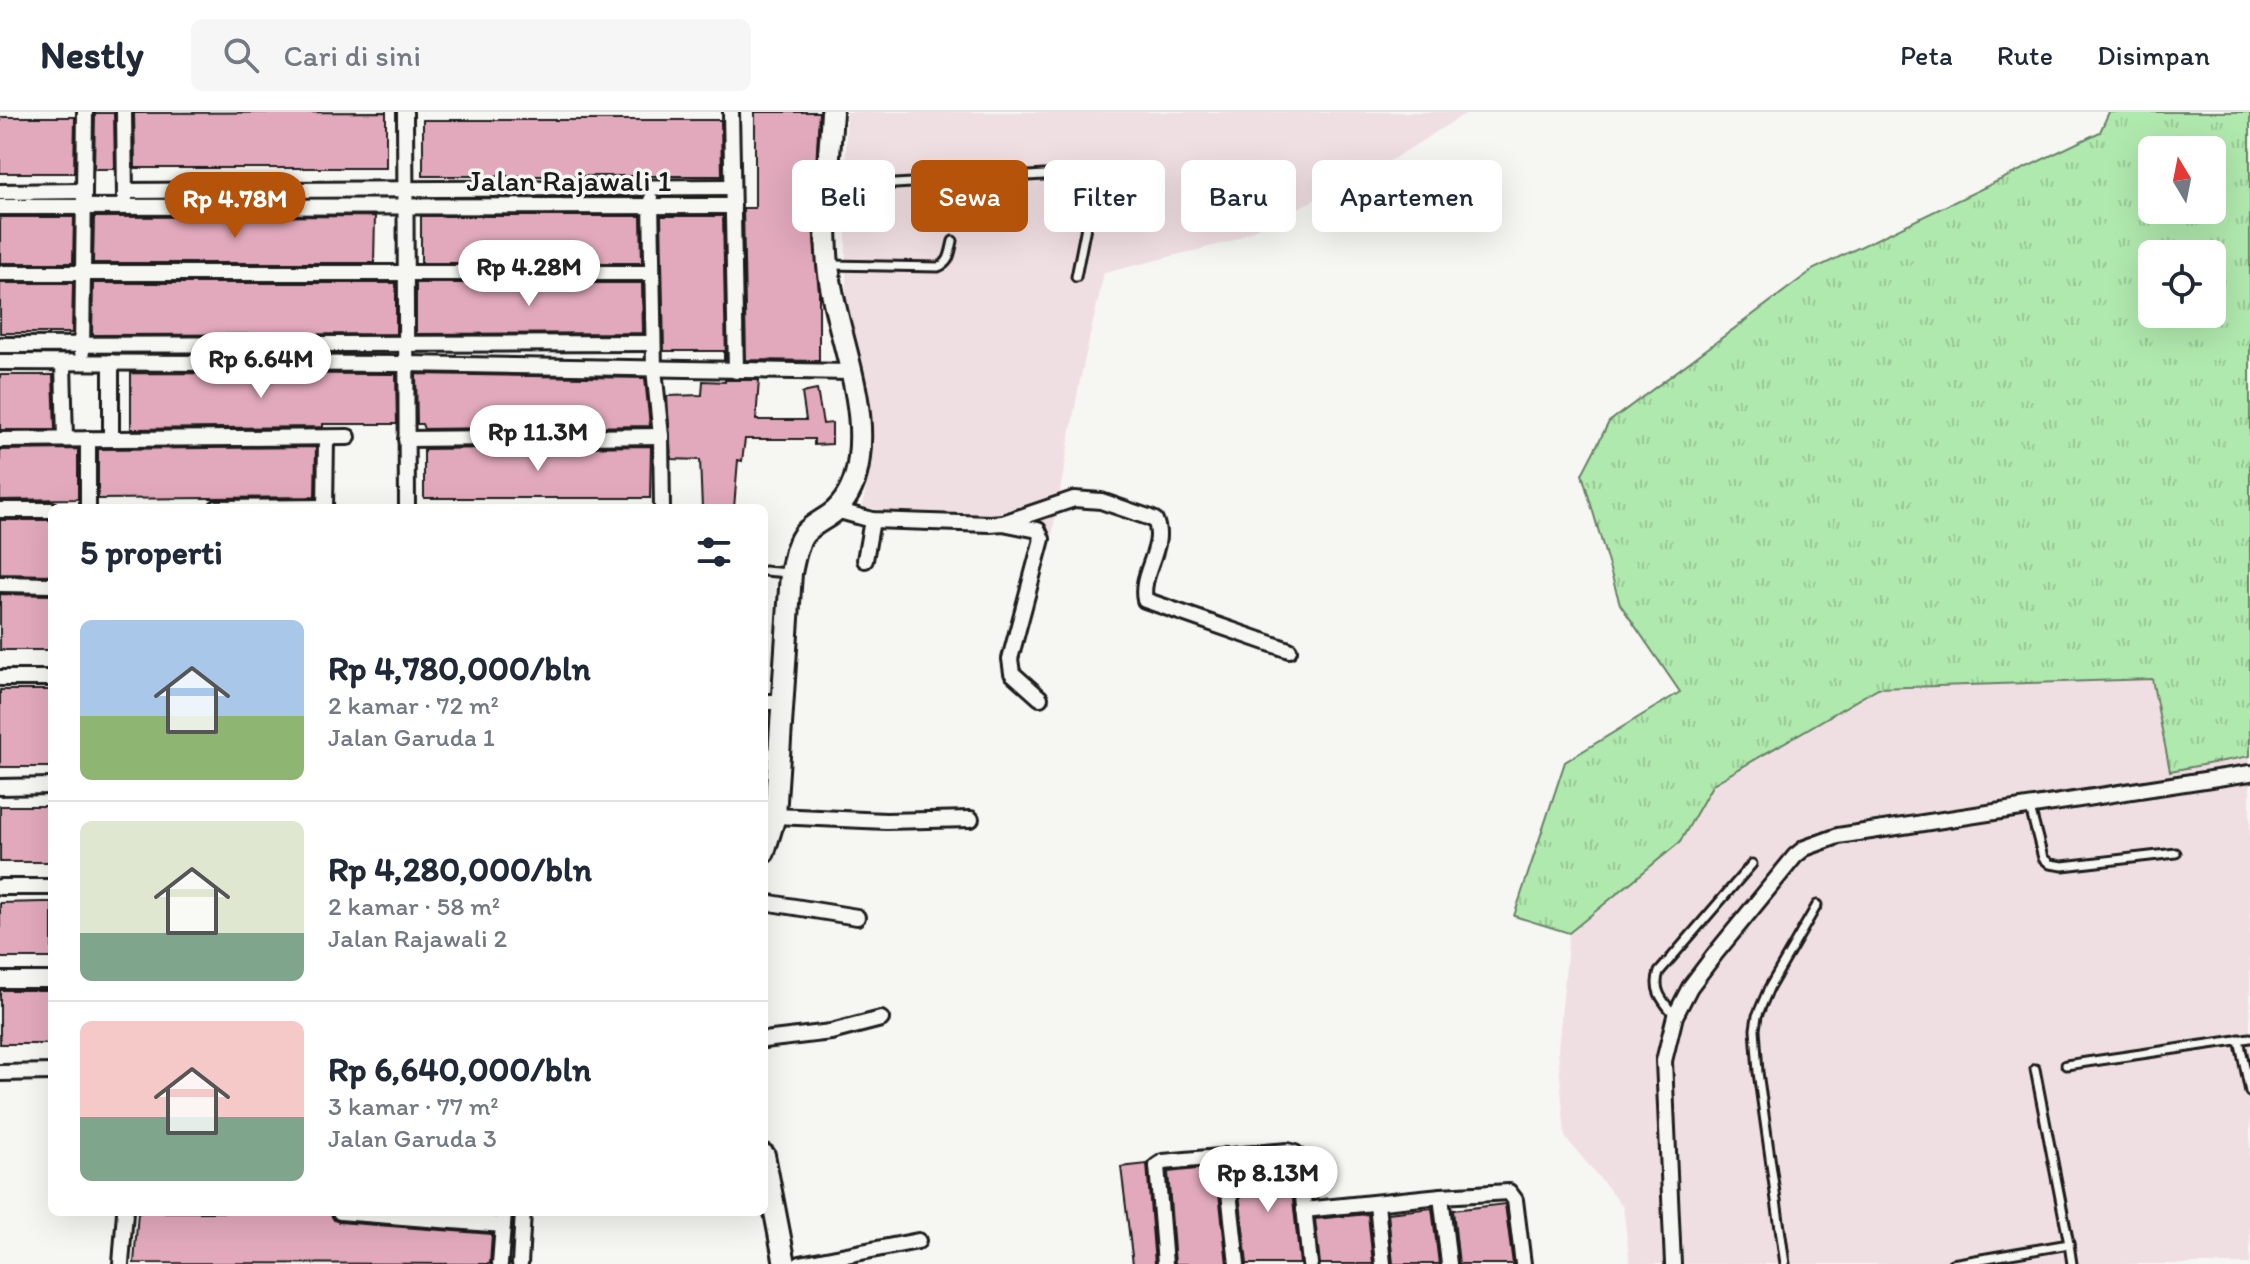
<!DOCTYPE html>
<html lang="id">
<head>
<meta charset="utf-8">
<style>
  body { margin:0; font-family:Itim,sans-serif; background:#f6f6f7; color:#1f2937; height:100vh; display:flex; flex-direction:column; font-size:30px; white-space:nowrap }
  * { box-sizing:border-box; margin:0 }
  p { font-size:26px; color:#747a83 }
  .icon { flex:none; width:44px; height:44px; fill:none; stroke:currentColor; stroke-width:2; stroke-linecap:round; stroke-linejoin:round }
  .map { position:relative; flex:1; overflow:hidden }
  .sheet { position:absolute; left:48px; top:392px; width:720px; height:712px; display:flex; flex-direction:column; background:#fff; border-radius:12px; box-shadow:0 8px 32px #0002 }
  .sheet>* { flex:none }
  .hud { position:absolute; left:792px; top:48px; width:760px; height:72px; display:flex; gap:16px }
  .needle { width:52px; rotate:350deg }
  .buttons { position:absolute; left:2138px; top:24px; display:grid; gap:16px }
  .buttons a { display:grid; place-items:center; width:88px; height:88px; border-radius:12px; background:#fff; box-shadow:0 8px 32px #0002; font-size:40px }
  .price { position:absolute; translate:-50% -68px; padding:0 18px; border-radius:28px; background:#fff; color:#222; font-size:26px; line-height:52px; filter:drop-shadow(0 2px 4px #0008) }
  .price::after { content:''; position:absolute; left:50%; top:48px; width:24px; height:18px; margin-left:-12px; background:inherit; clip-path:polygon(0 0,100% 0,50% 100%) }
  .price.on { background:#b45309; color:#fff }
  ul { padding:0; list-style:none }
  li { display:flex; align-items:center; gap:24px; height:200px; padding:0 32px }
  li+li { border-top:2px solid #e0e1e3 }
  li span { display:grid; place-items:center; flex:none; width:224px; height:160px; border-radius:12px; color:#555 }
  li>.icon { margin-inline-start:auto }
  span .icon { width:96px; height:96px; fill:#fffc; stroke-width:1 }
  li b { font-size:34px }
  h2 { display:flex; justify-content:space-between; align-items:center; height:96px; padding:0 32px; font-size:34px }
  .tag { padding:0 28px; border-radius:12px; background:#fff; box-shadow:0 8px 32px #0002; font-size:28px; line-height:72px }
  .tag.on { background:#b45309; color:#fff }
  header { display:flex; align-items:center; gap:48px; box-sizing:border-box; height:112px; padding:0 40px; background:#fff; border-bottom:2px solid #e0e1e3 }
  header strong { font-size:38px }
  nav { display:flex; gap:44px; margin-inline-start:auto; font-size:28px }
  .search { width:560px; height:72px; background:#f6f6f7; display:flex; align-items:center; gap:20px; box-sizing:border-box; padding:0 28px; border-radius:12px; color:#747a83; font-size:30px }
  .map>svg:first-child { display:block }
  .built { fill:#f0dfe2 }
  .grass { fill:url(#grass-tufts); stroke:#668265; stroke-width:2; fill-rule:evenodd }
  .building { fill:#e2a9bc; stroke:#1c1c1c; stroke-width:2 }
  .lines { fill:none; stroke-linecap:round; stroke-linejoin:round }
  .lane-casing { stroke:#1c1c1c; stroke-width:13 }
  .street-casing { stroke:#1c1c1c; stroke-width:20 }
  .secondary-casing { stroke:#1c1c1c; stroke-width:26 }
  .lane { stroke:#f6f6f2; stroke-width:7 }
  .street { stroke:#f6f6f2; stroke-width:14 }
  .secondary { stroke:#f6f6f2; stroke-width:20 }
  .labels { text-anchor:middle; stroke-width:7; stroke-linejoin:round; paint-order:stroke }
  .street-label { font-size:30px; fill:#1c1c1c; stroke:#f6f6f2 }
</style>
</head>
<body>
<header>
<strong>Nestly</strong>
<div class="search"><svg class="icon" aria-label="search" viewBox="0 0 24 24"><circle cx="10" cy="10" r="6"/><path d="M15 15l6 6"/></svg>Cari di sini</div>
<nav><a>Peta</a><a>Rute</a><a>Disimpan</a></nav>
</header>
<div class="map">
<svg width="2250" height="1152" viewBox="0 0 2250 1152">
  <defs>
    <pattern id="grass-tufts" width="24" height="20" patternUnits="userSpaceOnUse" patternTransform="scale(2)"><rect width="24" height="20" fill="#b0e9ae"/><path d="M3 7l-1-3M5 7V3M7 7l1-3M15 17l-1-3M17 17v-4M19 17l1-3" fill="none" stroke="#97c795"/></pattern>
  </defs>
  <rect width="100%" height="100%" fill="#f6f6f2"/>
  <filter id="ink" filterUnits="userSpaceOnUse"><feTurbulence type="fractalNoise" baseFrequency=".0125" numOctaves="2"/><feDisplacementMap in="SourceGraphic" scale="16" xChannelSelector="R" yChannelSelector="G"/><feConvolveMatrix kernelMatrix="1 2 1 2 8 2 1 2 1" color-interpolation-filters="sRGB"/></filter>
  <g filter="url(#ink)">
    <!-- built -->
    <g class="built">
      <polygon points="846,0 1468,0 1377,57 1229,130 1104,161 1079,273 1052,424 863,395 872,326 846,196"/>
      <polygon points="2153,567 2170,658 2250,644 2250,1152 1630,1152 1623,1094 1565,1025 1558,938 1569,821 1680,730 1713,672 1878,576"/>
    </g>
    <!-- grass -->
    <path class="grass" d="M2109 0H2250V644L2170 659 2152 567 1878 576 1713 672 1680 730 1569 821 1514 804 1565 650 1680 580 1620 492 1582 362 1609 310 1814 157 2100 20ZM2152 38H2212V98H2152ZM2152 142H2212V202H2152Z"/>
    <!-- building -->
    <g class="building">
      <polygon points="386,0 386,56 135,56 134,1"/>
      <polygon points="755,0 819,0 813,114 819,180 819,249 746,248 743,96 755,96"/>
      <polygon points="95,1 114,1 115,57 94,57"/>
      <polygon points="0,5 75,5 74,61 0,61"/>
      <polygon points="423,8 721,8 722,64 423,64"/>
      <polygon points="375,104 374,151 93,151 94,105"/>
      <polygon points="421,104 641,104 642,151 421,151"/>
      <polygon points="661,104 723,104 726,248 724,248 724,239 664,239"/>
      <polygon points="0,105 74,105 73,151 0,151"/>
      <polygon points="0,171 73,171 72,221 0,221"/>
      <polygon points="93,171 396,171 396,222 94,223 92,221"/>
      <polygon points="416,171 642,171 643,221 416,222"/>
      <polygon points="131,261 396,262 397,312 323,312 323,315 131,317"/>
      <polygon points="416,262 645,266 650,314 424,317 422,312 417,312"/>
      <polygon points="0,263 53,263 55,318 0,318"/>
      <polygon points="725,268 759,268 756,308 806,308 802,281 817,278 823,312 832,311 832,332 814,333 814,327 745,327 742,349 738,348 734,396 702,396 700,348 671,347 667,284 702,283 703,269 725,270"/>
      <polygon points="651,334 650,386 424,386 424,337"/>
      <polygon points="316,335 315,385 98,387 98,337"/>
      <polygon points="78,337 78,387 0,388 0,338"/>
      <polygon points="0,408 52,408 52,463 0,462"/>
      <polygon points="0,482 52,483 52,538 0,538"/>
      <rect x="0" y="578" width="52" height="77"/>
      <rect x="0" y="694" width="52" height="56"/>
      <polygon points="43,790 52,790 52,846 0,846 0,791"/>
      <rect x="0" y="878" width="52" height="54"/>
      <polygon points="1287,1049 1289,1050 1300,1152 1247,1152 1236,1054"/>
      <polygon points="1147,1052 1155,1152 1133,1152 1121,1055"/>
      <polygon points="1216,1055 1227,1152 1175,1152 1168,1060"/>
      <polygon points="1505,1092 1513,1152 1459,1152 1453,1098"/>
      <polygon points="1432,1096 1439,1152 1393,1152 1388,1101"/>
      <polygon points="138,1100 316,1100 330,1101 334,1108 339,1110 492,1122 490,1152 134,1151"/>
      <polygon points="1368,1102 1373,1152 1320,1152 1315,1107"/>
    </g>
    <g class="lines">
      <!-- lane casing -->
      <g class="lane-casing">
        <g id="lane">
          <path d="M829 76 1078 61C1087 62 1093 64 1094 74L1076 165"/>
          <path d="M830 153 938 155C950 151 950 141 953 129"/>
          <polyline points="764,459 789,461"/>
          <polyline points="2030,696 2043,746 2050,752 2063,754 2176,741"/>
          <path d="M1675 904C1664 890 1652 879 1659 860L1752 752"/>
          <polyline points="2239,927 2250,980"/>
          <polyline points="2066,953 2250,926"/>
          <polyline points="2035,957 2069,1132"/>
          <polyline points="1785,1152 1758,960 1755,917 1757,904 1769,876 1817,793"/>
          <polyline points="1952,1152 2069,1132 2072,1152"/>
        </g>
      </g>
      <!-- street casing -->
      <g class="street-casing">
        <g id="street">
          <polyline points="124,0 125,87"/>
          <polyline points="405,0 407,396"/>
          <polyline points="731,0 736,259"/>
          <polyline points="125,79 732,75"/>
          <polyline points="0,80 84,79"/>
          <polyline points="651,88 654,257 661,324 662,396"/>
          <polyline points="0,95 733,94"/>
          <polyline points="0,161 651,161"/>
          <polyline points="0,233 653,231"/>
          <polyline points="82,240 85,0"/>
          <polyline points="0,250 406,252 850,260"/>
          <polyline points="111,250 111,327"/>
          <polyline points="63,251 65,327"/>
          <polyline points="88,327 88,396"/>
          <polyline points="406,327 661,324"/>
          <polyline points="0,328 348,325"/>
          <polyline points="217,396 325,395"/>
          <polyline points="325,396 326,326"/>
          <polyline points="0,398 52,398"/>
          <polyline points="836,398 872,408 990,412 1003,411 1038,418 1042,427 1010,547 1012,561 1040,586"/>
          <path d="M1003 411 1074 387 1101 389 1148 405 1155 408C1167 435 1139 461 1145 488L1289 538"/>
          <polyline points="865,448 872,408"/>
          <polyline points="0,472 52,473"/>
          <polyline points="0,566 52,566"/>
          <polyline points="764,590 783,590"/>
          <polyline points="0,675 52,674"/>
          <polyline points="775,704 886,709 971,707"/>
          <polyline points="0,775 52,775"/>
          <polyline points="764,790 857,805"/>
          <polyline points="0,868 52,868"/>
          <polyline points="764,928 831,920 881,907"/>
          <polyline points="0,961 52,960"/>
          <polyline points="1225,1044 1237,1152"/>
          <polyline points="1441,1084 1449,1152"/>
          <polyline points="1377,1092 1383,1152"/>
          <polyline points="1304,1098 1441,1084 1509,1080 1515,1088 1523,1152"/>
          <polyline points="340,1100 503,1113"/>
          <polyline points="121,1152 125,1100"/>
          <polyline points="500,1152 504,1100"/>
          <polyline points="520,1152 523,1100"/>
          <polyline points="800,1152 918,1129"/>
          <polyline points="1165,1152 1157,1054 1163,1050 1288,1039 1295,1041 1299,1047 1310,1152"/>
          <polyline points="1673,1152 1664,949 1675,904 1690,875 1715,842 1795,744 1805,736 1838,724 2250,661"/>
        </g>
      </g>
      <!-- secondary casing -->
      <g class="secondary-casing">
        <g id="secondary">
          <path d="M764 740 775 704 791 461C794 448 796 431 805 421 813 412 826 407 835 399 850 385 857 366 859 345 867 280 834 216 828 153 823 102 829 50 832 0"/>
          <polyline points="764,1043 785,1152"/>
        </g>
      </g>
      <!-- lane -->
      <use href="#lane" class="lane"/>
      <!-- street -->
      <use href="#street" class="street"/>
      <!-- secondary -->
      <use href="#secondary" class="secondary"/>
    </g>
  </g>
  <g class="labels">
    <!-- street labels -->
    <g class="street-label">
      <text x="569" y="79">Jalan Rajawali 1</text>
    </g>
  </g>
</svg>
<div class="buttons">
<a><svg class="needle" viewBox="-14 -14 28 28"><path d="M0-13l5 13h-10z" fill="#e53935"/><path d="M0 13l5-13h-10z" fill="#747a83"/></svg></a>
<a><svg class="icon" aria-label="locate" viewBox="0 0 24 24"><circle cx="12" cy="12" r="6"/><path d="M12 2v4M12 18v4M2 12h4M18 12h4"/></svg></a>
</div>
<b class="price on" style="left:235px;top:128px">Rp 4.78M</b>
<b class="price" style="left:529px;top:196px">Rp 4.28M</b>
<b class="price" style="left:261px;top:288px">Rp 6.64M</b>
<b class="price" style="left:538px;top:361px">Rp 11.3M</b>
<b class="price" style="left:1268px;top:1102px">Rp 8.13M</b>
<div class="hud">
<a class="tag">Beli</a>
<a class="tag on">Sewa</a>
<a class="tag">Filter</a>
<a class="tag">Baru</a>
<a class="tag">Apartemen</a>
</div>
<section class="sheet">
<h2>5 properti<svg class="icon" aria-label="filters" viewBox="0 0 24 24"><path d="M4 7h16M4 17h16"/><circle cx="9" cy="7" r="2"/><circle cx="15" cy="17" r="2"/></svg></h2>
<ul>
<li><span style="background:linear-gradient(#a9c7e8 60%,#8fb573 0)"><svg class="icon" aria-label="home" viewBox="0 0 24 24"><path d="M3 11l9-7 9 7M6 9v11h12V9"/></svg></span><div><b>Rp 4,780,000/bln</b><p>2 kamar · 72 m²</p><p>Jalan Garuda 1</p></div></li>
<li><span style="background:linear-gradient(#dfe7d0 70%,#7fa58c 0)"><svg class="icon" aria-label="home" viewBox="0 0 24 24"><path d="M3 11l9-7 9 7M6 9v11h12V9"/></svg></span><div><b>Rp 4,280,000/bln</b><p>2 kamar · 58 m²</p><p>Jalan Rajawali 2</p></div></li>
<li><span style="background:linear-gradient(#f6c9c9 60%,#7fa58c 0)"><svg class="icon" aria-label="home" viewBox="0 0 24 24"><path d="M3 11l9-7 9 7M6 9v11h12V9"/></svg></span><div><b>Rp 6,640,000/bln</b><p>3 kamar · 77 m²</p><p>Jalan Garuda 3</p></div></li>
</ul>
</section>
</div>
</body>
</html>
